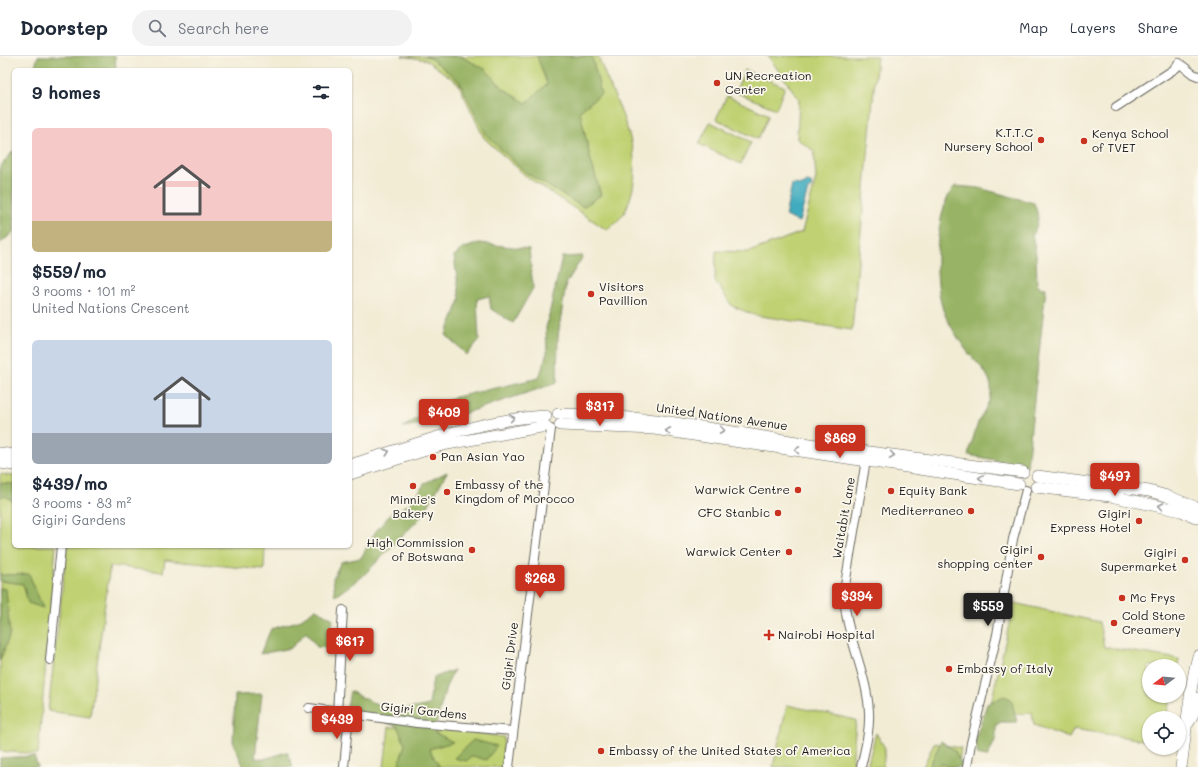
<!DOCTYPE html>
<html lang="en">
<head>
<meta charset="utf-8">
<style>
  body { margin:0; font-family:Mali,sans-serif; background:#f2f2f3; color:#1f2937; height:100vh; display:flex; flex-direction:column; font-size:15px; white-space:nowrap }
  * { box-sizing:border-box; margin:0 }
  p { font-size:13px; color:#747a83 }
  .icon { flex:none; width:22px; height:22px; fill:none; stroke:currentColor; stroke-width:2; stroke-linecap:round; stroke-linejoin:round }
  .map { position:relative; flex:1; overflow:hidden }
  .panel { position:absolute; left:12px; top:12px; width:340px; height:480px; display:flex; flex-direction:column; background:#fff; border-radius:6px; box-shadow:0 1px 3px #0004 }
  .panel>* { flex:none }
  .needle { width:26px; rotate:254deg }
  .controls { position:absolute; left:1142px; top:603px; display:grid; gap:8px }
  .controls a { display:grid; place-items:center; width:44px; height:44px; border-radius:50%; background:#fff; box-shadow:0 1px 3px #0004; font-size:20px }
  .price { position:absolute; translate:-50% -34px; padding:0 9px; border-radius:4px; background:#c8321e; color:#fff; font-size:13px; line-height:26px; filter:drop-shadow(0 1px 2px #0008) }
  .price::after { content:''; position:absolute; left:50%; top:24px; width:12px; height:9px; margin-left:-6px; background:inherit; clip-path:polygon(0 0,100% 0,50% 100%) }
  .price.on { background:#222; color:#fff }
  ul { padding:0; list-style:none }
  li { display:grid; align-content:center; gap:8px; height:212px; padding:0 20px }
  li span { display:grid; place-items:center; height:124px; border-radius:6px; color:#555 }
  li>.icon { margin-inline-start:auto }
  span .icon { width:72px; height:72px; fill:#fffc; stroke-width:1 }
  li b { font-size:17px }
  h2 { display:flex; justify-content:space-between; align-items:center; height:48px; padding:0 20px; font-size:17px }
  header { display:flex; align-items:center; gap:24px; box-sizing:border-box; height:56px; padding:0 20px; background:#fff; border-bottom:1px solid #e0e1e3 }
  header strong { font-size:19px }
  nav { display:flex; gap:22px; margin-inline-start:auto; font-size:14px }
  .search { width:280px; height:36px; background:#f2f2f3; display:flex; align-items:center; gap:10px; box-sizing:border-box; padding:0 14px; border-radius:22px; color:#747a83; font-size:15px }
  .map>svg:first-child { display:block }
  .green { fill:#c0d173; stroke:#6e7648 }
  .forest { fill:#98b365; stroke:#5a6840 }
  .water { fill:#3fabbe; stroke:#2e646d }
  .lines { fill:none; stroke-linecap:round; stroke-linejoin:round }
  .street-casing { stroke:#67655d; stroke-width:10 }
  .secondary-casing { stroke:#67655d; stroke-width:12 }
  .street { stroke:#fff; stroke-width:8 }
  .secondary { stroke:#fff; stroke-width:11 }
  .oneway { stroke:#999 }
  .poi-dot { fill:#c8321e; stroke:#fbf7ec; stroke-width:1.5 }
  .labels { text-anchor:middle; stroke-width:3.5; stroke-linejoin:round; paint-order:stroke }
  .poi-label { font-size:12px; fill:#1c1c1c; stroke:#fbf7ec; text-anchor:start }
  .street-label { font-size:12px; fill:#1c1c1c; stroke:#fbf7ec }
</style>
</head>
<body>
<header>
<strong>Doorstep</strong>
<div class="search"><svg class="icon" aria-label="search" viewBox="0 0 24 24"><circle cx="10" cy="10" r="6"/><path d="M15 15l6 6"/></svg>Search here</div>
<nav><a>Map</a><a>Layers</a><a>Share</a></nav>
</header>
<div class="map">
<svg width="1198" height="711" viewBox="0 0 1198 711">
  <rect width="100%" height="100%" fill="#fbf7ec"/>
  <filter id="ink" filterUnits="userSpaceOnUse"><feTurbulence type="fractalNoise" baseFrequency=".025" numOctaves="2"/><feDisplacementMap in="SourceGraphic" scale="8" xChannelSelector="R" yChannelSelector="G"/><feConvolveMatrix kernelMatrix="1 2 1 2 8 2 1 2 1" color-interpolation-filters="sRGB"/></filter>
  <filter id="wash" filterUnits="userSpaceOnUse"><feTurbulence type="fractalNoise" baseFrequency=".012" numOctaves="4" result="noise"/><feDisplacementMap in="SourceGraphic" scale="16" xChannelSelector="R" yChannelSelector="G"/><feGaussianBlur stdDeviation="0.9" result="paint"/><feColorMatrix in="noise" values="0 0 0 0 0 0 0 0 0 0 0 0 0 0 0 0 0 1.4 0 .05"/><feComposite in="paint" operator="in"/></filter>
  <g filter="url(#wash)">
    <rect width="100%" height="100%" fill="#f2ecd5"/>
    <!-- green -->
    <g class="green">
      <path d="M402 0H598C614 46 647 93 630 143 628 147 627 153 624 157 621 163 612 169 607 174L527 121 484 82 458 27 426 4Z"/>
      <polygon points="768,0 877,0 852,274 754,259 732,250 715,225 716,195 749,196 802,176 816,122 814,95 797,83 799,43"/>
      <polygon points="745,14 785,31 776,53 735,36"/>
      <polygon points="727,40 769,59 758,83 716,63"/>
      <polygon points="710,66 751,86 741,108 699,88"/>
      <polygon points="0,418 14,420 14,490 56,490 38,698 0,695"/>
      <polygon points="67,490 265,490 264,514 165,504 163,516 110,510 90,661 48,655"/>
      <polygon points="1014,547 1099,566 1104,591 1179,603 1178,610 1149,610 1149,640 1171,640 1166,662 1149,662 1149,685 1074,673 1069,682 1034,669 1032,657 1015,658 989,656"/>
      <polygon points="787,649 856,664 852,711 773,711"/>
      <polygon points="389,671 448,673 504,681 502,711 384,711"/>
      <polygon points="876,677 885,692 883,711 867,711"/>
      <polygon points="934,687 961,692 958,711 923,711"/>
    </g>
    <!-- forest -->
    <g class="forest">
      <polygon points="38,0 115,0 116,14 34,14"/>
      <polygon points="425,0 460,0 485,13 503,32 526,47 547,28 537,0 592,0 601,38 580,55 590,101 601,139 583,151 526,117 487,80 459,25 429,1"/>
      <polygon points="14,94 14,176 0,187 0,111"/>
      <path d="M955 130 979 132 1034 147C1039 159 1040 168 1032 178L1036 199 1037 227 1041 232H1046L1027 410 968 399C972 388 974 377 978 367 983 355 993 344 991 330 989 316 975 306 967 295 962 289 948 266 945 259 932 230 934 153 955 130Z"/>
      <polygon points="479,187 529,193 533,232 513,267 491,253 489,240 477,243 479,284 467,299 446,279 460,244 454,200 462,193"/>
      <polygon points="583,200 566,228 558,280 557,327 441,365 403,371 452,342 539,322 547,297 546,272 562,201"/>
      <polygon points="447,416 423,459 362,521 335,540 333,522 341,506 361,502 376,475 390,459 410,448 425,427"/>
      <polygon points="0,427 14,428 14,446 5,440 0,441"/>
      <polygon points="0,517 2,519 29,518 43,552 28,547 23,528 0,525"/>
      <polygon points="0,532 6,533 10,578 0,605"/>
      <polygon points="316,553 333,563 327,592 317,591 306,576 291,592 260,598 271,573 298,565"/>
      <path d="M454 614 446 631 434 676 453 686 429 693 440 711H398L405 688 397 670 347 652 350 635C378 651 397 657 429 649L433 622Z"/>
      <polygon points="262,638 255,702 264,703 287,696 293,711 244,711 233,687 235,639"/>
      <polygon points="1004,640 1011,643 1017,666 1001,666 996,669 996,682 988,700 978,699 975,684 987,648"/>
      <polygon points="473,684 497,690 486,704 473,700 466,705 454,702"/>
      <polygon points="941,685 955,695 963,711 949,711 941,707 937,711 929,711"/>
      <polygon points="34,700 38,711 0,711 0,702"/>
    </g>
    <!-- water -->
    <polygon class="water" points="807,126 811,127 812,131 808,134 799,166 785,160 792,128 803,129"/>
  </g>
  <g filter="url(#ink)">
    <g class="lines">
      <!-- street casing -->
      <g class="street-casing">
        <g id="street">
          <polyline points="1179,7 1193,18 1198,20"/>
          <polyline points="1116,51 1176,12 1179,7"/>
          <polyline points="50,604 61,490"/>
          <polyline points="309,652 417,667 513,675"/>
          <polyline points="337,657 343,554"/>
          <polyline points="344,711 349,658"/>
          <polyline points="509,711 551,373"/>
          <path d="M861 711C865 693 870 675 869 656 867 615 844 577 844 535L866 404"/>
          <polyline points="967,711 971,687 997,579 1013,483 1026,434"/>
        </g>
      </g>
      <!-- secondary casing -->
      <g class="secondary-casing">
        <g id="secondary">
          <polyline points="558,358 593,359 656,364 823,390 1023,416"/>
          <polyline points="560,369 654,373 1019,428"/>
          <polyline points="0,397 14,399"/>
          <polyline points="0,407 14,409"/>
          <path d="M350 409C415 389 478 363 546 360"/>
          <polyline points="350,418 442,389 546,370"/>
          <polyline points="1037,420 1149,435 1167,440 1198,452"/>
          <polyline points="1036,431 1110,440 1181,455 1198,462"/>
          <polyline points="1189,666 1193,658 1198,642"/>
          <path d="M1181 711C1187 674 1188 637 1198 600"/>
        </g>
      </g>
      <!-- street -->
      <use href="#street" class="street"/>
      <!-- secondary -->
      <use href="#secondary" class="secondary"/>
    </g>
    <!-- one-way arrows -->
    <defs><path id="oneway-chevron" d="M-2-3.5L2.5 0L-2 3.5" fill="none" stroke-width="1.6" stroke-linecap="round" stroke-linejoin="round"/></defs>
    <g class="oneway">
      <use href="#oneway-chevron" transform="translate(512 362) rotate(-9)"/>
      <use href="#oneway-chevron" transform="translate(722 374) rotate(7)"/>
      <use href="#oneway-chevron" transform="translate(668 375) rotate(-172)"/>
      <use href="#oneway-chevron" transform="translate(797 394) rotate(-172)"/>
      <use href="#oneway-chevron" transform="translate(387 396) rotate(-19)"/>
      <use href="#oneway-chevron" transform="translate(892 399) rotate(8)"/>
      <use href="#oneway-chevron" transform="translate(981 422) rotate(-171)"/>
      <use href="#oneway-chevron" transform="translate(1161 450) rotate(-169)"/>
    </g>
  </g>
  <!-- markers -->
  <g class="poi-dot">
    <circle cx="717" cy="27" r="4"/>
    <circle cx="1041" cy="84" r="4"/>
    <circle cx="1084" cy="85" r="4"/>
    <circle cx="591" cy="238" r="4"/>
    <circle cx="433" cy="401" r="4"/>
    <circle cx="413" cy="430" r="4"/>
    <circle cx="798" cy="434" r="4"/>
    <circle cx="891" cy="435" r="4"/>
    <circle cx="447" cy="436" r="4"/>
    <circle cx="971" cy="455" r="4"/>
    <circle cx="778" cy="457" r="4"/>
    <circle cx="1139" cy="465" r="4"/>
    <circle cx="472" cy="494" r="4"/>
    <circle cx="789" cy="496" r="4"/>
    <circle cx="1041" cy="501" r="4"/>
    <circle cx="1185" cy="504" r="4"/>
    <circle cx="1122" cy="542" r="4"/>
    <circle cx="1114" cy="567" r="4"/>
    <path d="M767 573h4v4h4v4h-4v4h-4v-4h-4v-4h4z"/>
    <circle cx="949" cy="613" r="4"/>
    <circle cx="601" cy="695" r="4"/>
  </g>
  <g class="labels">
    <!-- poi labels -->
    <g class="poi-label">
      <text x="725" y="24">UN Recreation<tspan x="725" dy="14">Center</tspan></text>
      <text x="1033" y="81" text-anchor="end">K.T.T.C<tspan x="1033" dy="14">Nursery School</tspan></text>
      <text x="1092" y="82">Kenya School<tspan x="1092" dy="14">of TVET</tspan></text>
      <text x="599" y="235">Visitors<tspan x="599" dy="14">Pavillion</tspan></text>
      <text x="441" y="405">Pan Asian Yao</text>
      <text x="455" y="433">Embassy of the<tspan x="455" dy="14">Kingdom of Morocco</tspan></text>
      <text x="790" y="438" text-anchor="end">Warwick Centre</text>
      <text x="899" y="439">Equity Bank</text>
      <text x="413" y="448" text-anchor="middle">Minnie's<tspan x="413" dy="14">Bakery</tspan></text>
      <text x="963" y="459" text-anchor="end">Mediterraneo</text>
      <text x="770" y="461" text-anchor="end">CFC Stanbic</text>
      <text x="1131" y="462" text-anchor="end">Gigiri<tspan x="1131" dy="14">Express Hotel</tspan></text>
      <text x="464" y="491" text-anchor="end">High Commission<tspan x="464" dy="14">of Botswana</tspan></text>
      <text x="1033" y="498" text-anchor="end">Gigiri<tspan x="1033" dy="14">shopping center</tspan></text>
      <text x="781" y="500" text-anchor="end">Warwick Center</text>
      <text x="1177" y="501" text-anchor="end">Gigiri<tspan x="1177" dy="14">Supermarket</tspan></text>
      <text x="1130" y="546">Mc Frys</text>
      <text x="1122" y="564">Cold Stone<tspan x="1122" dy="14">Creamery</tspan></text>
      <text x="778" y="583">Nairobi Hospital</text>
      <text x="957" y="617">Embassy of Italy</text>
      <text x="609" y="699">Embassy of the United States of America</text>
    </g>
    <!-- street labels -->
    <g class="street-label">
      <text transform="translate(722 361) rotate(8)" y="4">United Nations Avenue</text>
      <text transform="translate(844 462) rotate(-80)" y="4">Waitabit Lane</text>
      <text transform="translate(510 600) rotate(-83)" y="4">Gigiri Drive</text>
      <text transform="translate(424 655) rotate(6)" y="4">Gigiri Gardens</text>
    </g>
  </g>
</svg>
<div class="controls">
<a><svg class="needle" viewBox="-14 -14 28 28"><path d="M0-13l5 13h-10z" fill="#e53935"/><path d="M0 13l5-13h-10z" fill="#747a83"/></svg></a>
<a><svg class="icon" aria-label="locate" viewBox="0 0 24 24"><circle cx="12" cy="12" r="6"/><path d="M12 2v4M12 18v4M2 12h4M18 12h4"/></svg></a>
</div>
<b class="price" style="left:600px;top:371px">$317</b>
<b class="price" style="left:444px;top:377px">$409</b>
<b class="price" style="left:840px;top:403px">$869</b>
<b class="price" style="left:1115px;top:441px">$497</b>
<b class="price" style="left:540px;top:543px">$268</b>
<b class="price" style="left:857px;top:561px">$394</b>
<b class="price on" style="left:988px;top:571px">$559</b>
<b class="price" style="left:350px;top:606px">$617</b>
<b class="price" style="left:337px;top:684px">$439</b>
<section class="panel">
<h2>9 homes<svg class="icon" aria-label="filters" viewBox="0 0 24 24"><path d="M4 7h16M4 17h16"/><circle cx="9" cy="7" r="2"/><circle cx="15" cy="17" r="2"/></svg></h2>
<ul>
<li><span style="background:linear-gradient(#f6c9c9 75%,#c2b280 0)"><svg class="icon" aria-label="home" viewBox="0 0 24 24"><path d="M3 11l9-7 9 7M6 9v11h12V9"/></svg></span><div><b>$559/mo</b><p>3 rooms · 101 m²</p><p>United Nations Crescent</p></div></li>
<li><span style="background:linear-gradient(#c9d6e8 75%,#9aa5b1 0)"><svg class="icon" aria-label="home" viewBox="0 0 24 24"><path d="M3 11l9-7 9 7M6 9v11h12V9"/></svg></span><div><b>$439/mo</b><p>3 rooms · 83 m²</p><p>Gigiri Gardens</p></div></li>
</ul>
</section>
</div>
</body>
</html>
